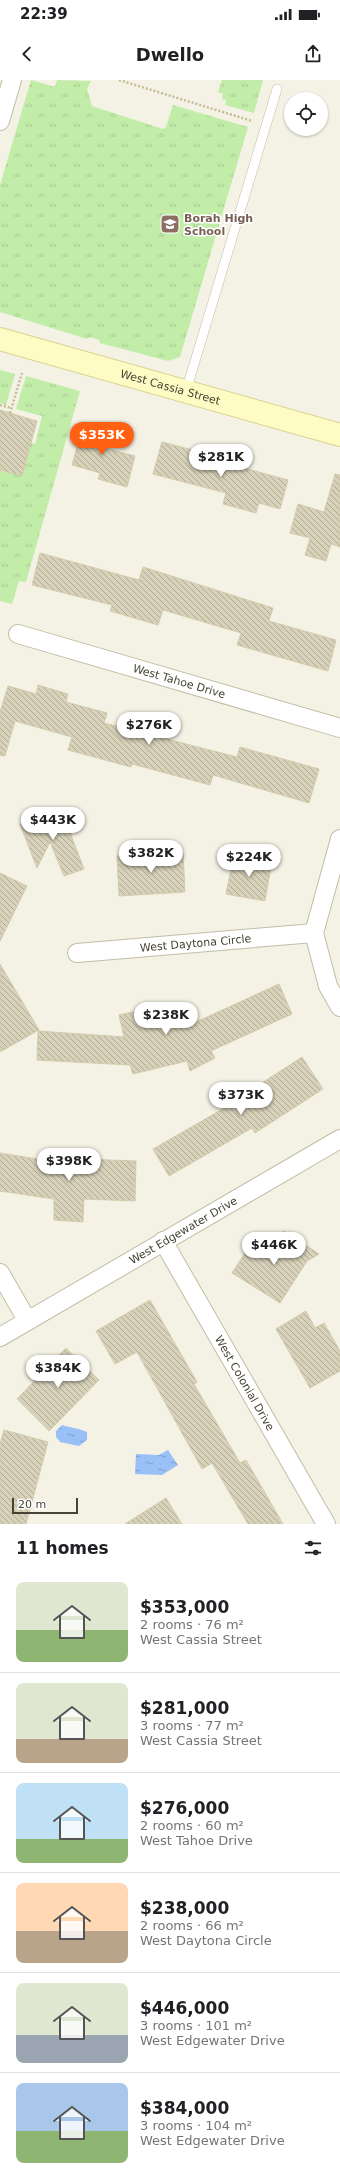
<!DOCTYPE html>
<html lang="en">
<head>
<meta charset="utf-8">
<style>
  body { margin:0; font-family:"DejaVu Sans",sans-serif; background:#f2f2f2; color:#202124; height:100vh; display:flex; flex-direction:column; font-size:15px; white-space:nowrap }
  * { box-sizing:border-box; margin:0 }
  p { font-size:13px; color:#757577 }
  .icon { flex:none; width:22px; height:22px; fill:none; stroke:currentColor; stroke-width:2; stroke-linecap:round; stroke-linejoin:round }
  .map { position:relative; height:1444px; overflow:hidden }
  .drawer { display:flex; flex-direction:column; background:#fff; flex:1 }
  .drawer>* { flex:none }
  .controls { position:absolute; left:284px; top:12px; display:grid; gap:8px }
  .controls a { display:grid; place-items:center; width:44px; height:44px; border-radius:50%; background:#fff; box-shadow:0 1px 3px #0004; font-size:20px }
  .scale { position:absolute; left:12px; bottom:10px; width:66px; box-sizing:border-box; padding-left:4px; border:2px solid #474334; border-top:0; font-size:11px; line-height:14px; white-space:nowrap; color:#474334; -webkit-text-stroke:3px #fff; paint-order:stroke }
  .price { position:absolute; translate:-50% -34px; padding:0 9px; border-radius:14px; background:#fff; color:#222; font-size:13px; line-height:26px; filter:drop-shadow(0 1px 2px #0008) }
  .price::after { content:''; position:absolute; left:50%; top:24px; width:12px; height:9px; margin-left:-6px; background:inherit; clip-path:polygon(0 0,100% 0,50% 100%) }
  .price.selected { background:#ff6011; color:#fff }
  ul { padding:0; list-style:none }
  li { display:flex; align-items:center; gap:12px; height:100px; padding:0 16px }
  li+li { border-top:1px solid #e0e0e0 }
  li span { display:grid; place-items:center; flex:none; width:112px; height:80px; border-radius:8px; color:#555 }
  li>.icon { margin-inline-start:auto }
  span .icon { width:48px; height:48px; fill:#fffc; stroke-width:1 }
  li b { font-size:17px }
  h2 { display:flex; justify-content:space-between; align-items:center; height:48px; padding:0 16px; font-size:17px }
  .status { display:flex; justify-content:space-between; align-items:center; height:28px; padding:0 20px; background:#fff; direction:ltr }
  .status svg { height:11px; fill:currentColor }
  header { display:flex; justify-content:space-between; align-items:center; height:52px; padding:0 16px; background:#fff; font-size:18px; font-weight:700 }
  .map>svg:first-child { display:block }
  .grass { fill:url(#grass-tufts) }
  .water { fill:url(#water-ripples) }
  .building { fill:url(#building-back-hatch); stroke:#d3cbab }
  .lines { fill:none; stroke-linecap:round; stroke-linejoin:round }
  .lane-casing { stroke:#c1bda6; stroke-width:10 }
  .street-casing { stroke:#c1bda6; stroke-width:20 }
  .secondary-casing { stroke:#d9d38f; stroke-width:24 }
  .path { stroke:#c4bc96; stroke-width:2.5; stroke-dasharray:2 2; stroke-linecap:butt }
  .lane { stroke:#fff; stroke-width:9 }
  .street { stroke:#fff; stroke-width:18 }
  .secondary { stroke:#fffbc4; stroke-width:22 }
  .labels { text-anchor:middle; stroke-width:3; stroke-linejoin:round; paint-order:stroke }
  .education-label { font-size:11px; font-weight:bold; fill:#785e54; stroke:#fff; text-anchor:start }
  .street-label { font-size:11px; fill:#474334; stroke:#fff }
</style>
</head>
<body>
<div class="status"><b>22:39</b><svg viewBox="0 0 49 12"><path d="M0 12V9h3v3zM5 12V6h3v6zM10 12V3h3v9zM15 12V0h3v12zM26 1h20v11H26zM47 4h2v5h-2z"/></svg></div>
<header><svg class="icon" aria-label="back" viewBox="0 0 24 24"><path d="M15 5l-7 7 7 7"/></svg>Dwello<svg class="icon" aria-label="share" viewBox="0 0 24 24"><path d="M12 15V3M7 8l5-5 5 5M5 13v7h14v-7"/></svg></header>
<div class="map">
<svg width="340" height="1444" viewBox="0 0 340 1444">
  <defs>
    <pattern id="grass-tufts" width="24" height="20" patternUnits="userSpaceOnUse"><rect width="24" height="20" fill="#c2eda9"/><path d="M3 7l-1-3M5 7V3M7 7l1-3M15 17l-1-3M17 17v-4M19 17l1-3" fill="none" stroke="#a8cc92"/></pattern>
    <pattern id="water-ripples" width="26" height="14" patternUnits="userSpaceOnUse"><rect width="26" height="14" fill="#9ac0f8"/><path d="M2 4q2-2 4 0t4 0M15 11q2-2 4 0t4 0" fill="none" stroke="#7f9eca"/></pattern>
    <pattern id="building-back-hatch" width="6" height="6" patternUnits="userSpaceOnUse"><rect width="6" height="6" fill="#d7d1b9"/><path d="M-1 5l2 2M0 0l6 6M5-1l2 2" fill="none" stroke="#b0ab97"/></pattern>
  </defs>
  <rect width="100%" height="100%" fill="#f4f2e5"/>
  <!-- grass -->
  <g class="grass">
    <polygon points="31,0 55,7 57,0 91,1 87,9 92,26 163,49 166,47 173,25 248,47 180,277 168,281 100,263 99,260 90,257 87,259 0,232 0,105"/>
    <polygon points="222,0 263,0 254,33 225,25 226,20 222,19 223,14 218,12"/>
    <polygon points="0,290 15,294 6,325 0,323"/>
    <polygon points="26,296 80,311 26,502 19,501 12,524 0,521 0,390 22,395 31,363 35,364 42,336 16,329"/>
  </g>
  <!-- water -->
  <g class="water">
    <path d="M62 1345C71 1348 79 1348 87 1352V1360L79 1366 60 1362 56 1357V1351Z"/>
    <polygon points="168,1370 178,1385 162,1395 135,1394 136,1374 159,1375"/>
  </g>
  <!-- building -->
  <g class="building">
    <polygon points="0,330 37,341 22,396 0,390"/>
    <polygon points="84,342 113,350 108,369 135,376 127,407 98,399 100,393 72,385"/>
    <polygon points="162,362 212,375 211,379 288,400 280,429 259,423 256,433 223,424 226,413 153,394"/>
    <polygon points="335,394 340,395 340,467 331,464 326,481 305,475 310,458 290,453 298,424 324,432"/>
    <polygon points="40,473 139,500 143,487 273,528 269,541 336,560 328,591 237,565 241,553 163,530 158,545 110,531 112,525 32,505"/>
    <polygon points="38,605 68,614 66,622 107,633 104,643 237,677 240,667 319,689 309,723 213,695 210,705 132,684 131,687 68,670 72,657 15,641 5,676 0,675 0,632 8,606 36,614"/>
    <polygon points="61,729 84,789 64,796 50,762 37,788 20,744"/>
    <polygon points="183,773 185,812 119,816 117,776"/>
    <polygon points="234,774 272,781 265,821 226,814"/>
    <polygon points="0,793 27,806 0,861"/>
    <polygon points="0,884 39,950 0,972"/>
    <polygon points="279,904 292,934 211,971 215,978 190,991 187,981 133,994 130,985 37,980 38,951 124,957 119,935 146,929 147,935 178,927 183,948"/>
    <polygon points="302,977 323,1009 255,1053 252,1048 169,1096 153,1069 235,1022 234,1021"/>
    <polygon points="0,1073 56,1082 56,1078 136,1081 135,1121 84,1119 83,1142 54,1140 54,1119 0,1111"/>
    <polygon points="284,1151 319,1174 307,1181 280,1223 232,1193 252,1162 270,1174"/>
    <polygon points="150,1220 197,1302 194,1304 240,1383 246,1380 283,1444 248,1444 212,1383 202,1389 137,1272 115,1284 96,1251"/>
    <polygon points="306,1231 315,1248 324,1243 340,1271 340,1291 310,1308 276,1249"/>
    <polygon points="66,1268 99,1300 49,1351 17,1319"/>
    <polygon points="4,1350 48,1362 26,1444 0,1444 0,1364"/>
    <polygon points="166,1418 182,1444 125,1444"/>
  </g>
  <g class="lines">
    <!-- lane casing -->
    <g class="lane-casing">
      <polyline id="lane" points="186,311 277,9"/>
    </g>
    <!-- street casing -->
    <g class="street-casing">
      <g id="street">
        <polyline points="0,41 12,0"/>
        <path id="s1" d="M18 554 340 648"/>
        <polyline points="340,759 314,853 328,906 340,927"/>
        <path id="s2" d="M77 873 314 853"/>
        <path id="s3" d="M163 1161 326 1444"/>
        <polyline points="0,1193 27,1240"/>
        <path id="s4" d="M0 1257 340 1059"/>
      </g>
    </g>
    <!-- secondary casing -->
    <g class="secondary-casing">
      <g id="secondary">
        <path id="s5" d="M0 259 340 355"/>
      </g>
    </g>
    <!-- path -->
    <g class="path">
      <polyline points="119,0 252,41"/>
      <polyline points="0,325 12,328"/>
      <polyline points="10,333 22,293"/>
    </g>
    <!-- lane -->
    <use href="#lane" class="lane"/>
    <!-- street -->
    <use href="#street" class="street"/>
    <!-- secondary -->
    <use href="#secondary" class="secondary"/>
  </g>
  <!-- icons -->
  <defs>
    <g id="school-square" transform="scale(1)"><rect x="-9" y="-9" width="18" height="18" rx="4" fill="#8d6e63" stroke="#fff"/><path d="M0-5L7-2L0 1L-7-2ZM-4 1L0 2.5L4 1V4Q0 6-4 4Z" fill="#fff"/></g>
  </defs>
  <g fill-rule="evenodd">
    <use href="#school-square" x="170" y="144"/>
  </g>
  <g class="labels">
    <!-- education labels -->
    <g class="education-label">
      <text x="184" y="142">Borah High<tspan x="184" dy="13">School</tspan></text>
    </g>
    <!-- street labels -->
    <g class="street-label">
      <text dy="4" stroke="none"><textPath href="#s5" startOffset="177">West Cassia Street</textPath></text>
      <text dy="4" stroke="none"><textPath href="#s1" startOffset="168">West Tahoe Drive</textPath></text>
      <text dy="4" stroke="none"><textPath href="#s2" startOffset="119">West Daytona Circle</textPath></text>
      <text dy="4" stroke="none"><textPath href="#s4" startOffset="212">West Edgewater Drive</textPath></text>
      <text dy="4" stroke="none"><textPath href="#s3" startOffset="164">West Colonial Drive</textPath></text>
    </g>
  </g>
</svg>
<div class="controls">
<a><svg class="icon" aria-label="locate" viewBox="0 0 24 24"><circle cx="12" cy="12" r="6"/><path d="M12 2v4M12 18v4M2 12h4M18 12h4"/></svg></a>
</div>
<div class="scale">20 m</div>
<b class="price selected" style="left:102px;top:376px">$353K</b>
<b class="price" style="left:221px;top:398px">$281K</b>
<b class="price" style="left:149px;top:666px">$276K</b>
<b class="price" style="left:53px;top:761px">$443K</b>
<b class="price" style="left:151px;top:794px">$382K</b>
<b class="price" style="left:249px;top:798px">$224K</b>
<b class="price" style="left:166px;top:956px">$238K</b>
<b class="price" style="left:241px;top:1036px">$373K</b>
<b class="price" style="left:69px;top:1102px">$398K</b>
<b class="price" style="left:274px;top:1186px">$446K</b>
<b class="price" style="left:58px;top:1309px">$384K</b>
</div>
<section class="drawer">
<h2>11 homes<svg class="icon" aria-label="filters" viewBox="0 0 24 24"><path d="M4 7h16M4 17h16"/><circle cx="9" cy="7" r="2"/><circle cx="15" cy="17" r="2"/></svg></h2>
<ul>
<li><span style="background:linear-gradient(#dfe7d0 60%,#8fb573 0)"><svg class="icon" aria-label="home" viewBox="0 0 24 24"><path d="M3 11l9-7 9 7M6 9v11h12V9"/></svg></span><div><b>$353,000</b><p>2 rooms · 76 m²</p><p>West Cassia Street</p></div></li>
<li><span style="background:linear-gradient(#dfe7d0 70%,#b9a48a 0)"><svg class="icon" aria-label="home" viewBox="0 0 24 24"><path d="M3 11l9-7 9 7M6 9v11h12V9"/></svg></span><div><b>$281,000</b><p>3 rooms · 77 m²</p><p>West Cassia Street</p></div></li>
<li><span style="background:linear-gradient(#bfe0f5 70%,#8fb573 0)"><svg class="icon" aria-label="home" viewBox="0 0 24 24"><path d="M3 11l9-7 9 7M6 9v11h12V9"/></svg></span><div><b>$276,000</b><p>2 rooms · 60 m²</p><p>West Tahoe Drive</p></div></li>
<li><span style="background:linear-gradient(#ffd9b3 60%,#b9a48a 0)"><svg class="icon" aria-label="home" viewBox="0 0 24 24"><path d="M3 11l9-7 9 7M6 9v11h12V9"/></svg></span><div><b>$238,000</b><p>2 rooms · 66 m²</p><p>West Daytona Circle</p></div></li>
<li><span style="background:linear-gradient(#dfe7d0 65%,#9aa5b1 0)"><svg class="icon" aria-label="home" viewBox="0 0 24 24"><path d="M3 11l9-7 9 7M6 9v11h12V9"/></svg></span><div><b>$446,000</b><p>3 rooms · 101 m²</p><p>West Edgewater Drive</p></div></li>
<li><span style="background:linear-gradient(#a9c7e8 60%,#8fb573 0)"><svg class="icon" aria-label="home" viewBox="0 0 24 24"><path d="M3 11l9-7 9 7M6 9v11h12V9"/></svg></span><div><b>$384,000</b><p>3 rooms · 104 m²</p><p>West Edgewater Drive</p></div></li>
</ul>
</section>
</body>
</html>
